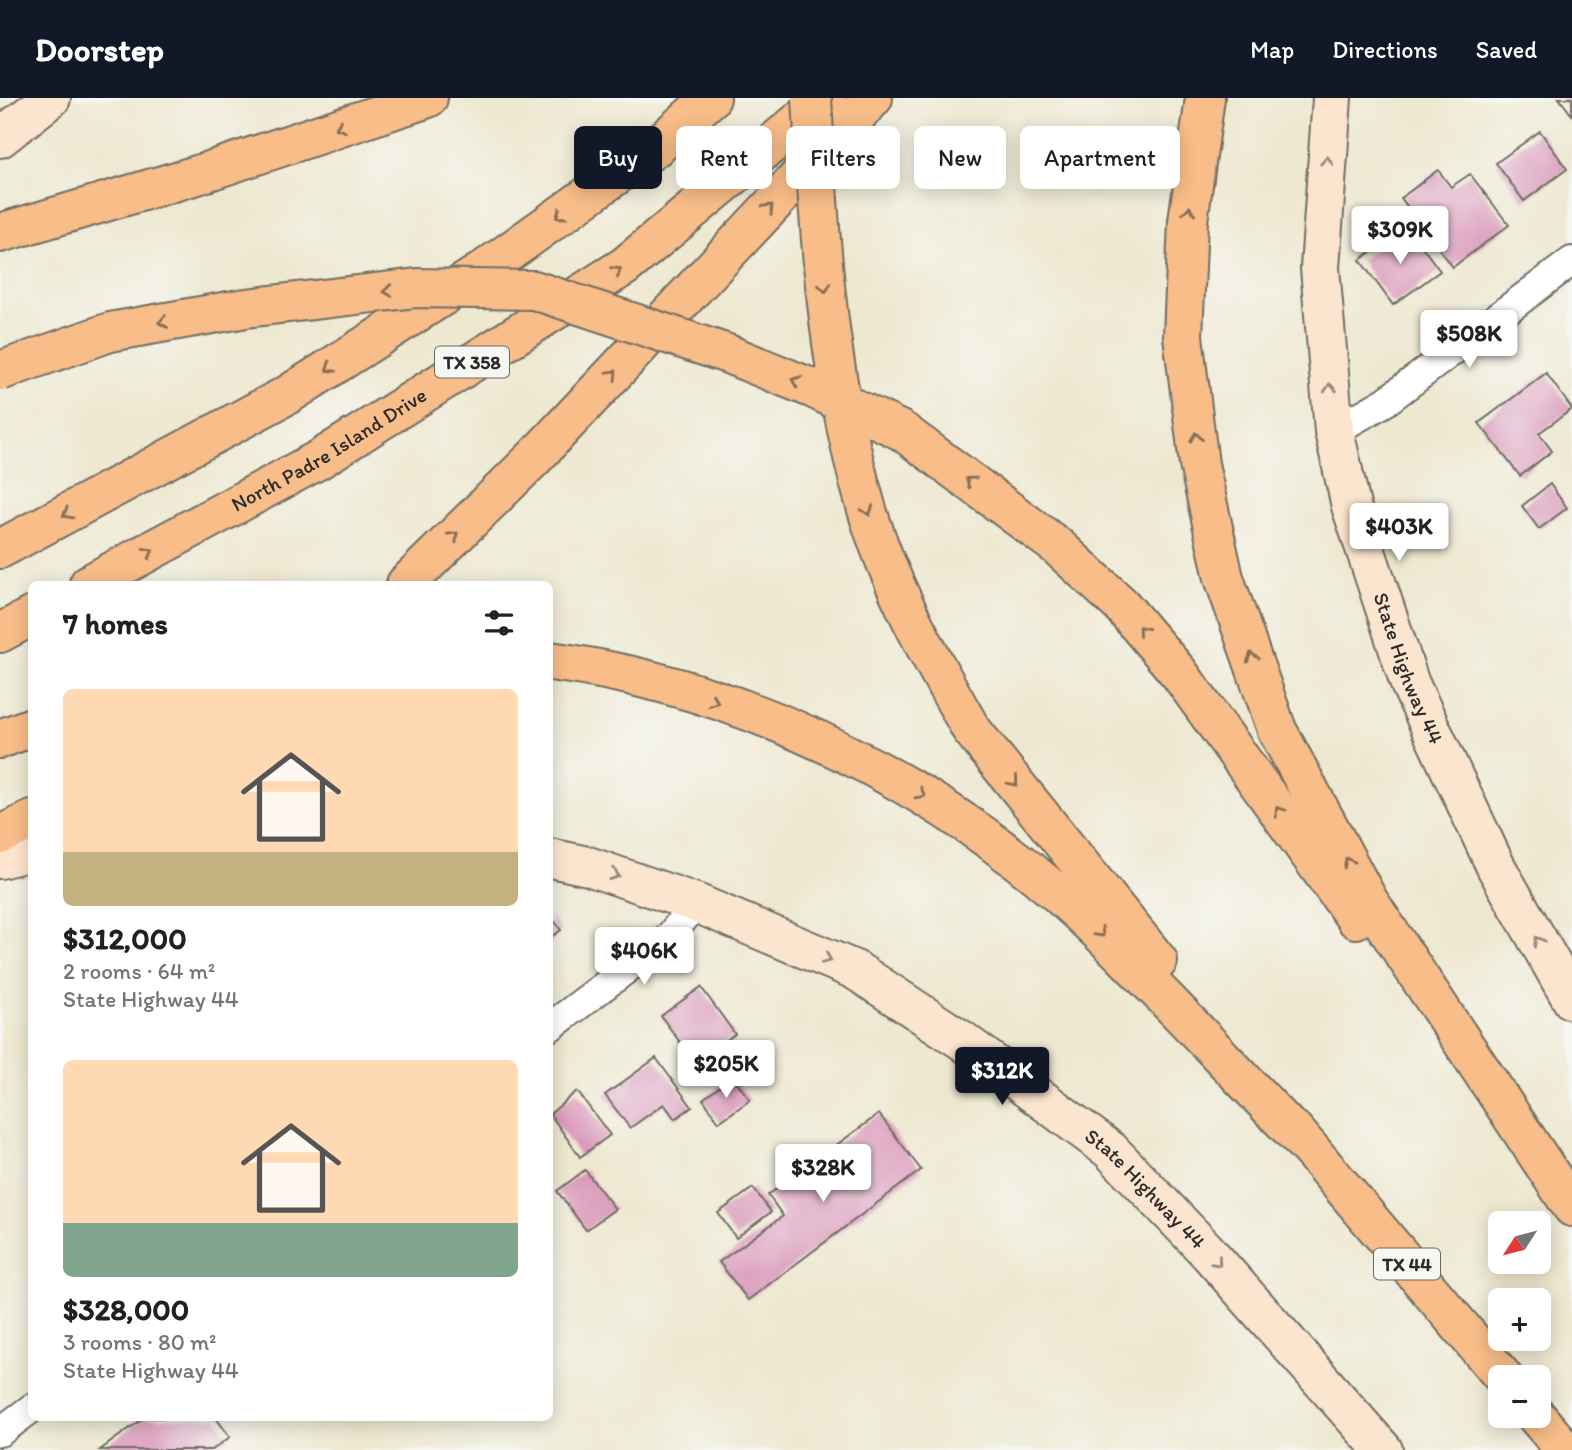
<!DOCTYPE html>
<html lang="en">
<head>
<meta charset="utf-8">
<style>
  body { margin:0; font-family:Itim,sans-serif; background:#f2f2f2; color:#202124; height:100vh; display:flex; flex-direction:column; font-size:26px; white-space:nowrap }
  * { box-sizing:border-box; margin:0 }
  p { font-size:23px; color:#757577 }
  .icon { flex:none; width:38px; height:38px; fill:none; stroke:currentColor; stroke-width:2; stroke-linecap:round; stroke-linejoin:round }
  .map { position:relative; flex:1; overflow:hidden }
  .sheet { position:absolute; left:28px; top:483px; width:525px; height:840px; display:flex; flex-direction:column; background:#fff; border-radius:10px; box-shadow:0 4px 18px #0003 }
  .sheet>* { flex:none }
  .top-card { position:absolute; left:574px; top:28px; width:665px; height:63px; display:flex; gap:14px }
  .needle { width:46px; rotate:234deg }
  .buttons { position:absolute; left:1488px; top:1113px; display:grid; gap:14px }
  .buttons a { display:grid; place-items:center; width:63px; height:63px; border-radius:10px; background:#fff; box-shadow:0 4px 18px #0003; font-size:35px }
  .price { position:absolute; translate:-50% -60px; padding:0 16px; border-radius:7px; background:#fff; color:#222; font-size:23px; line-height:46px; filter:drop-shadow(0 2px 4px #0008) }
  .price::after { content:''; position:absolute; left:50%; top:42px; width:21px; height:16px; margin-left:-10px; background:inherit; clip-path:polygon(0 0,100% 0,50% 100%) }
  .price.active { background:#111827; color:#fff }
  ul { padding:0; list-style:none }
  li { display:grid; align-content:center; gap:14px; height:371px; padding:0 35px }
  li span { display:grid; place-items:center; height:217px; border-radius:10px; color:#555 }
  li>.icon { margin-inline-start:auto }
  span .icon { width:126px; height:126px; fill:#fffc; stroke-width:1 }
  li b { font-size:30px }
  h2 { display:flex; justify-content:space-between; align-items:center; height:84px; padding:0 35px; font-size:30px }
  .pill { padding:0 24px; border-radius:10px; background:#fff; box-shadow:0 4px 18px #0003; font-size:24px; line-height:63px }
  .pill.active { background:#111827; color:#fff }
  header { display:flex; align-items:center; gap:42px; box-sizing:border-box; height:98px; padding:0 35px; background:#111827; color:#fff }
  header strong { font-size:33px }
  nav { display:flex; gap:38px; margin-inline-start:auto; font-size:24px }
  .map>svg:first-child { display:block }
  .building { fill:#db99bb }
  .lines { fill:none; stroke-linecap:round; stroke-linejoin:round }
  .street-casing { stroke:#6f6d65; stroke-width:32 }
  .secondary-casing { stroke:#6f6d65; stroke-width:42 }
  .highway-casing { stroke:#6f6d65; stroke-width:42 }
  .street { stroke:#fff; stroke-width:28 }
  .secondary { stroke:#fce5cf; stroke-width:38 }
  .highway { stroke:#f8bd88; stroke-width:38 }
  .highway-bridge-casing { stroke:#6f6d65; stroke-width:42; stroke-linecap:butt }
  .highway-bridge { stroke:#f8bd88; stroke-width:38 }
  .oneway { stroke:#876d55 }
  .oneway2 { stroke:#94887d }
  .labels { text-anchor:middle; stroke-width:5; stroke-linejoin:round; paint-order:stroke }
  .shield { fill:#f6f6f2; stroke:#686867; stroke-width:2 }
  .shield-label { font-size:19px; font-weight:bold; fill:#2b2b2b }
  .street-label { font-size:21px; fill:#2b2b2b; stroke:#f6f6f2 }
</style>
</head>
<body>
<header>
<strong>Doorstep</strong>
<nav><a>Map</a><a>Directions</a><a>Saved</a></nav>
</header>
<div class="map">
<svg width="1572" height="1352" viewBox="0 0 1572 1352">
  <rect width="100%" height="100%" fill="#f6f6f2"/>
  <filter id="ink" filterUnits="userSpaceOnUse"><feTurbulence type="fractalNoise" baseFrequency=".0143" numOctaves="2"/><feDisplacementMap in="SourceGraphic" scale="14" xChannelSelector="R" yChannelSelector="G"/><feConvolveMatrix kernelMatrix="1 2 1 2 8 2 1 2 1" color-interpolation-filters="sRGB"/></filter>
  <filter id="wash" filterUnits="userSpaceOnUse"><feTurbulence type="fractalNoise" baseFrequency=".00686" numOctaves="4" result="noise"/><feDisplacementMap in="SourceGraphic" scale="28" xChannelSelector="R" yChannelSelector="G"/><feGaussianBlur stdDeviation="1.57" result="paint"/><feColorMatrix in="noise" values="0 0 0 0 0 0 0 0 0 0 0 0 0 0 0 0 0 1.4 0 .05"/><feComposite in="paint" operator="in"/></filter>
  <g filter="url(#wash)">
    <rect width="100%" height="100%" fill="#eee8d0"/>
    <g id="blocks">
      <!-- building -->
      <g class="building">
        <polygon points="1559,0 1572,0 1572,17"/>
        <polygon points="1540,33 1567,71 1524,103 1496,65"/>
        <polygon points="1438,72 1451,89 1470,76 1509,127 1453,169 1401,100"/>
        <polygon points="1407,128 1440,173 1393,207 1360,162"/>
        <polygon points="1546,275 1572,311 1539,335 1552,353 1520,378 1479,325"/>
        <polygon points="1550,386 1567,410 1539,431 1522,408"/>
        <polygon points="550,817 561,832 550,840"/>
        <polygon points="701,889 735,936 695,965 661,918"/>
        <polygon points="656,960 692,1009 675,1021 664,1006 630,1030 605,997"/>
        <polygon points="733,979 750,1002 719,1024 703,1001"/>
        <polygon points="577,993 610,1037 580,1059 550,1016"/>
        <polygon points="879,1016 921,1072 748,1202 719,1164 783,1118 768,1097"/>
        <polygon points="585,1072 615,1111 586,1132 557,1093"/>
        <polygon points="753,1090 771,1114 736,1140 718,1115"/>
        <polygon points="144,1320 216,1320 230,1339 212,1352 100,1352"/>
      </g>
    </g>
  </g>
  <g filter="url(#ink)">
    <use href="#blocks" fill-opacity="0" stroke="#6f6d65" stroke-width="2"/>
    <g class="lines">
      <!-- street casing -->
      <g class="street-casing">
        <g id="street">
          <polyline points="1334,333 1385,304 1572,163"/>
          <polyline points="550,929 669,839 696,805"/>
          <polyline points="0,1334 32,1310"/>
        </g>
      </g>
      <!-- secondary casing -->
      <g class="secondary-casing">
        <g id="secondary">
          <path id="s1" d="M1332 0 1320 170 1334 333 1351 408 1410 586 1496 769 1572 902"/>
          <polyline points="0,40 51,0"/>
          <path id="s2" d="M550 760 588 768 696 805 855 872 963 943 1110 1052 1206 1152 1383 1352"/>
          <polyline points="0,761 32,753"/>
        </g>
      </g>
      <!-- highway casing -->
      <g class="highway-casing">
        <g id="highway">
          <polyline points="1205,0 1188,123 1183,238 1199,366 1224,480 1277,632 1368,802 1572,1109"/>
          <polyline points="0,135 197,77 428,0"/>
          <polyline points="902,333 1057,448 1121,507 1179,575 1356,821"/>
          <polyline points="0,451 289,296 481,174 656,49 711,0"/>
          <path id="s3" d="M89 486 320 361 625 168 827 0"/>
          <polyline points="406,486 535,359 873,0"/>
          <polyline points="0,535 32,518"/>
          <path d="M550 563C748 589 949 690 1093 828 1168 900 1238 978 1311 1052"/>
          <polyline points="971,631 1158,863"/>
          <polyline points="0,641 32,629"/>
          <polyline points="0,737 32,722"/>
          <polyline points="1294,1032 1503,1279"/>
          <polyline points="1536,1318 1565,1352"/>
        </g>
      </g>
      <!-- street -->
      <use href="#street" class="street"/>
      <!-- secondary -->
      <use href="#secondary" class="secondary"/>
      <!-- highway -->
      <use href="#highway" class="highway"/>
      <!-- highway-bridge casing -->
      <g class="highway-bridge-casing">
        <g id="highway-bridge">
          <path d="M812 0C819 137 827 273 865 405 888 485 930 559 971 631"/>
          <polyline points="0,273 110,234 246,210 417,190 534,192 728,256 814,291 902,333"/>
        </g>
      </g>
      <!-- highway-bridge -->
      <use href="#highway-bridge" class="highway-bridge"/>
    </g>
    <!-- one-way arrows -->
    <defs><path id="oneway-chevron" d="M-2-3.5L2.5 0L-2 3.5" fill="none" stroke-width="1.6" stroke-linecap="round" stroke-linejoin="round" transform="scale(1.75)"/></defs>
    <g class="oneway">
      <use href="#oneway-chevron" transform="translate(340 29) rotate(162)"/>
      <use href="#oneway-chevron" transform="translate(769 110) rotate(-47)"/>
      <use href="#oneway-chevron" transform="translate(1189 113) rotate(-83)"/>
      <use href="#oneway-chevron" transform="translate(560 117) rotate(145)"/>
      <use href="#oneway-chevron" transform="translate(617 173) rotate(-33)"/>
      <use href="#oneway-chevron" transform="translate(825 190) rotate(83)"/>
      <use href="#oneway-chevron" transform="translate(388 193) rotate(173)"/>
      <use href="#oneway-chevron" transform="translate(163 224) rotate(170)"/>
      <use href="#oneway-chevron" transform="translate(330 270) rotate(147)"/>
      <use href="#oneway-chevron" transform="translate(613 276) rotate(-47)"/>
      <use href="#oneway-chevron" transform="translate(796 283) rotate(-158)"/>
      <use href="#oneway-chevron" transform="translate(1196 339) rotate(-97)"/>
      <use href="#oneway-chevron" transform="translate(970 383) rotate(-143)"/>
      <use href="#oneway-chevron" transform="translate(868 413) rotate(71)"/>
      <use href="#oneway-chevron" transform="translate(67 416) rotate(152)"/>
      <use href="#oneway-chevron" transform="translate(454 438) rotate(-45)"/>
      <use href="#oneway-chevron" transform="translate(149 454) rotate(-29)"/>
      <use href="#oneway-chevron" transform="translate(1142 532) rotate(-131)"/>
      <use href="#oneway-chevron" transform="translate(1252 559) rotate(-109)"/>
      <use href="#oneway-chevron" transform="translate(714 603) rotate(18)"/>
      <use href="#oneway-chevron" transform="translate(1014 684) rotate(51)"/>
      <use href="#oneway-chevron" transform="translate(921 696) rotate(28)"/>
      <use href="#oneway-chevron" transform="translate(1279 713) rotate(-126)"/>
      <use href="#oneway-chevron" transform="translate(1348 764) rotate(-118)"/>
      <use href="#oneway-chevron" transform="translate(1100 835) rotate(46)"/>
    </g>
    <g class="oneway2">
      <use href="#oneway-chevron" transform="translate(1327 63) rotate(-86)"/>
      <use href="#oneway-chevron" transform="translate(1330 290) rotate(-95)"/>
      <use href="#oneway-chevron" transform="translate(615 777) rotate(19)"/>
      <use href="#oneway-chevron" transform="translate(1538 843) rotate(-120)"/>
      <use href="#oneway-chevron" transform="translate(827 861) rotate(23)"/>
      <use href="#oneway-chevron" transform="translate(1217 1164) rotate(49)"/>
    </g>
  </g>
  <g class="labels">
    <!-- shield labels -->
    <g class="shield">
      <rect x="435" y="248.5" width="74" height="31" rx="5"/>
      <rect x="1374" y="1150.5" width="66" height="31" rx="5"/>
    </g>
    <g class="shield-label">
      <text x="472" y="271">TX 358</text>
      <text x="1407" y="1173">TX 44</text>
    </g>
    <!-- street labels -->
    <g class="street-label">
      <text dy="7" stroke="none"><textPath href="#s3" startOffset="275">North Padre Island Drive</textPath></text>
      <text dy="7" stroke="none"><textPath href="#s1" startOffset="583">State Highway 44</textPath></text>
      <text dy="7" stroke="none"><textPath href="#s2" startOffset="690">State Highway 44</textPath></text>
    </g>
  </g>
</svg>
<div class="buttons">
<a><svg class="needle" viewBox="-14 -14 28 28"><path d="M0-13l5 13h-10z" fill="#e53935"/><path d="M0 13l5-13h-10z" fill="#757577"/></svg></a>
<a>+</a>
<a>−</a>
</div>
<b class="price" style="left:1400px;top:168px">$309K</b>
<b class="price" style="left:1469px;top:272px">$508K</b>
<b class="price" style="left:1399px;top:465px">$403K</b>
<b class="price" style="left:644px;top:889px">$406K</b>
<b class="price" style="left:726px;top:1002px">$205K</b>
<b class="price active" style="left:1002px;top:1009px">$312K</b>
<b class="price" style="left:823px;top:1106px">$328K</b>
<div class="top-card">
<a class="pill active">Buy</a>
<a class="pill">Rent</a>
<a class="pill">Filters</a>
<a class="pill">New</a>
<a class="pill">Apartment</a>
</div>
<section class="sheet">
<h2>7 homes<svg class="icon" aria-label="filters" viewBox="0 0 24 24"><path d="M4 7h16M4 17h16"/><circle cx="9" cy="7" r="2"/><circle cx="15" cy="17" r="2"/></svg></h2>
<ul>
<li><span style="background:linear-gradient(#ffd9b3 75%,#c2b280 0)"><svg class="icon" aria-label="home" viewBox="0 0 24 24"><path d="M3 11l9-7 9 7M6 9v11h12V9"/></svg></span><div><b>$312,000</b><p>2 rooms · 64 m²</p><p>State Highway 44</p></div></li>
<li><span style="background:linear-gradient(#ffd9b3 75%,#7fa58c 0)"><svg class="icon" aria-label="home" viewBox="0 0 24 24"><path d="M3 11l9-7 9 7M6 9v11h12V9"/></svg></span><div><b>$328,000</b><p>3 rooms · 80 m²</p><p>State Highway 44</p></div></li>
</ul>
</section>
</div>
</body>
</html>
